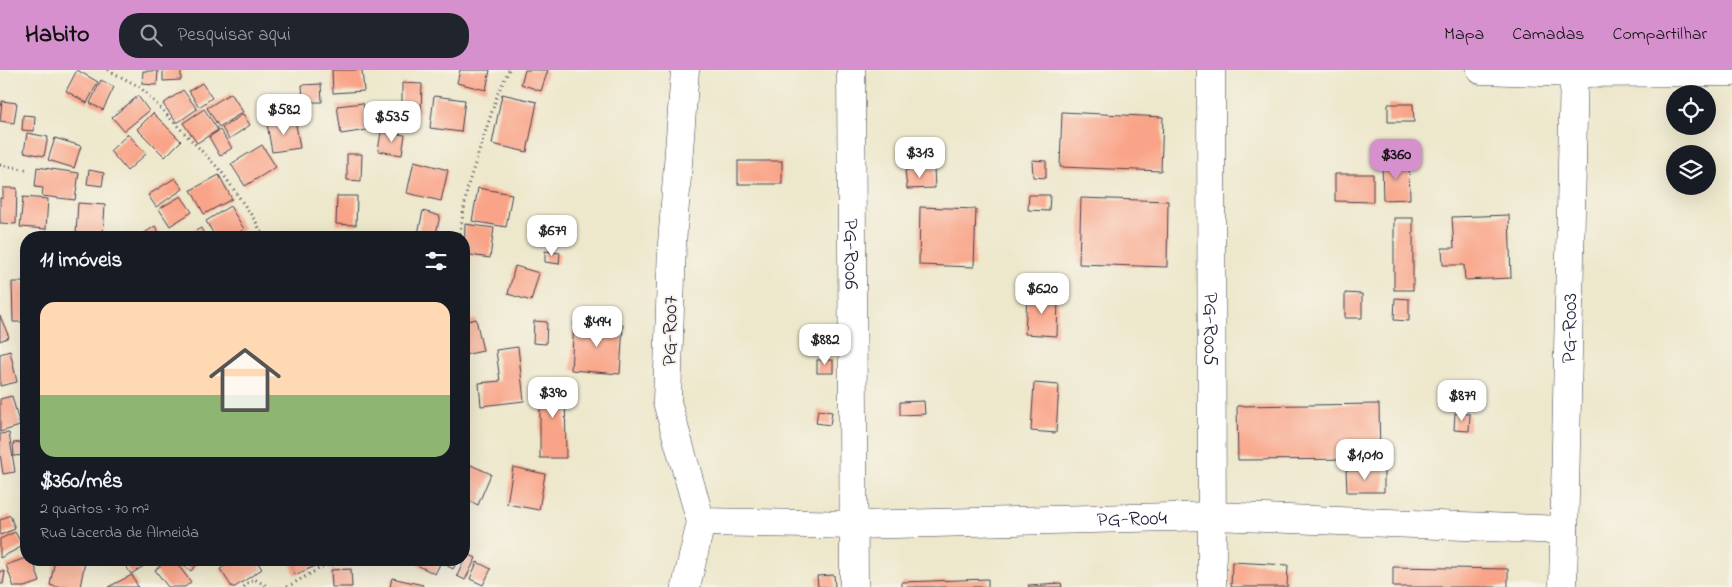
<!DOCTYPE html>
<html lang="pt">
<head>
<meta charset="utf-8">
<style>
  body { margin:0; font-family:"Indie Flower",sans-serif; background:#20242c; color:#f1f3f6; height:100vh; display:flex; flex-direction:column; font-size:19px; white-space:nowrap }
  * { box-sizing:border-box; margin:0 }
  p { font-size:16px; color:#9ea1a6 }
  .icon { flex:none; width:28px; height:28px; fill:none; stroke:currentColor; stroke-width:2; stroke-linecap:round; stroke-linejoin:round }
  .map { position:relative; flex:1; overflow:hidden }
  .panel { position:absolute; left:20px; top:161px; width:450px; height:335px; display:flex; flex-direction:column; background:#171b24; border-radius:20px; box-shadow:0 5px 20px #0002 }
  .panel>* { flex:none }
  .tools { position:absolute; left:1666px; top:15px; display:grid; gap:10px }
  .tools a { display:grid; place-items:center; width:50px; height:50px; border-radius:50%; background:#171b24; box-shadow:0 5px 20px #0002; font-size:25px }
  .price { position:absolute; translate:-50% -42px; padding:0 11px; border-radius:10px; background:#fff; color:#222; font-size:16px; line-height:32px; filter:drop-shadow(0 1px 2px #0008) }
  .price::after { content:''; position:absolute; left:50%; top:30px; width:15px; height:11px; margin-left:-8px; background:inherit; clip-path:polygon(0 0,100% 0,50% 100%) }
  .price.active { background:#d690ce; color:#111 }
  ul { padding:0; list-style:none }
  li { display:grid; align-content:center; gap:10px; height:265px; padding:0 20px }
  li+li { border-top:1px solid #363941 }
  li span { display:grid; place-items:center; height:155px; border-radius:15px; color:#555 }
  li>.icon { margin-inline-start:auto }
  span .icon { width:90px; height:90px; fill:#fffc; stroke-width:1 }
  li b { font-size:21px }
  h2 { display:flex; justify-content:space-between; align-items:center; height:60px; padding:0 20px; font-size:21px }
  header { display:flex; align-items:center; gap:30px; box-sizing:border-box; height:70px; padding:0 25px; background:#d690ce; color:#111 }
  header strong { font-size:24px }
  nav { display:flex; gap:28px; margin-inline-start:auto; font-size:18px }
  .search { width:350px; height:45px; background:#20242c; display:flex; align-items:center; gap:12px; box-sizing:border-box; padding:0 18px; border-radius:20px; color:#9ea1a6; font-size:19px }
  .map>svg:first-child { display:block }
  .building { fill:#f9a488 }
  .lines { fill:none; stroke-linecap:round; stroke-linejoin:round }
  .street-casing { stroke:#404051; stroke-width:29 }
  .path { stroke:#404051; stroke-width:3; stroke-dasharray:1 4; stroke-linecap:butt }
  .street { stroke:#fff; stroke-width:28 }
  .labels { text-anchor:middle; stroke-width:4; stroke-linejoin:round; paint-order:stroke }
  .street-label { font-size:21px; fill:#22223b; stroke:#f7f3e8 }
</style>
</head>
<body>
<header>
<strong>Habito</strong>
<div class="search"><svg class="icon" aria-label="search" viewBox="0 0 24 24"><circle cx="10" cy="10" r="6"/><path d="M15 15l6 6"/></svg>Pesquisar aqui</div>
<nav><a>Mapa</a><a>Camadas</a><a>Compartilhar</a></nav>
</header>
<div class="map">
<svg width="1732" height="517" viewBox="0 0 1732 517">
  <rect width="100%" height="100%" fill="#f7f3e8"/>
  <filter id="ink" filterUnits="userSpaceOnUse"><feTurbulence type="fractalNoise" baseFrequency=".02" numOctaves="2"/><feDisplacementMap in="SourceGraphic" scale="10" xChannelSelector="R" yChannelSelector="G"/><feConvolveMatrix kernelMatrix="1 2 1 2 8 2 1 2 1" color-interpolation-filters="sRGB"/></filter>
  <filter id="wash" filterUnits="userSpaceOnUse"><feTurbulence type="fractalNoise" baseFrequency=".0096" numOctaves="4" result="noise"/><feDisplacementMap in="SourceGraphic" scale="20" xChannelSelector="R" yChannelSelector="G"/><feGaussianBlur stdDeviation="1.12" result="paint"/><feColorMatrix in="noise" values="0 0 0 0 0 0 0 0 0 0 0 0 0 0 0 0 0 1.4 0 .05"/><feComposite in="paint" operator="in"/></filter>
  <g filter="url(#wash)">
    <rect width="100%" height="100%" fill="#ede7cb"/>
    <g id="blocks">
      <!-- building -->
      <g class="building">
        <polygon points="77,0 98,12 87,33 66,21"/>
        <polygon points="163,0 181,0 181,10 163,11"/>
        <polygon points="332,0 362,0 364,21 333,23"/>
        <polygon points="460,0 490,0 486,20 457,13"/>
        <polygon points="525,0 548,0 541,21 521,14"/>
        <polygon points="143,1 158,1 157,15 142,14"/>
        <polygon points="101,10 114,17 103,40 90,33"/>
        <polygon points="202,13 212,28 199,37 189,21"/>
        <polygon points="402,13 422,14 421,42 402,42"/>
        <polygon points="321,14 322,32 303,32 302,15"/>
        <polygon points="183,20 197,39 177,53 163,34"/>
        <polygon points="231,23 243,42 219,57 207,38"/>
        <polygon points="502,24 537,32 527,82 492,74"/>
        <polygon points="138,26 149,41 124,61 112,47"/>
        <polygon points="434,26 465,30 461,62 430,58"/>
        <polygon points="2,31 17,33 14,53 0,51"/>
        <polygon points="363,33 367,60 341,64 337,36"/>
        <polygon points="1388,34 1413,34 1414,52 1388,52"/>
        <polygon points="204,39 218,60 197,73 183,53"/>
        <polygon points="1062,42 1163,47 1161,101 1060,97"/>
        <polygon points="153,43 181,71 165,87 137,59"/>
        <polygon points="243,44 250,55 229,69 222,58"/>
        <polygon points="23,45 35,46 34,61 22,60"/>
        <polygon points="295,49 300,78 272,82 267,54"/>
        <polygon points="220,60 232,78 220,86 209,67"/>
        <polygon points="381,62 405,65 402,85 378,81"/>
        <polygon points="27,63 48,67 44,86 24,82"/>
        <polygon points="128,64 146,84 127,101 110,81"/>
        <polygon points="55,68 81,76 74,98 48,90"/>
        <polygon points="262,75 276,97 245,116 231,94"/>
        <polygon points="347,84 362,84 361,111 347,110"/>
        <polygon points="1032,90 1046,91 1046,108 1033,107"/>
        <polygon points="414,91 448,100 441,131 407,123"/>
        <rect x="738" y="91" width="44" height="23"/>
        <polygon points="1382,92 1409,92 1410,129 1383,130"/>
        <polygon points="37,97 79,103 75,130 42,126 43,118 35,117"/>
        <polygon points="934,98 935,118 907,119 905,100"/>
        <polygon points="89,100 104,103 102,116 87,114"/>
        <polygon points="1335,104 1373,104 1373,132 1335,131"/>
        <polygon points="219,105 232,129 204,144 191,120"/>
        <polygon points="175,108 183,119 156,137 148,125"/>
        <polygon points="3,118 17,118 16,154 0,153 0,128 3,128"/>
        <polygon points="478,118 512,124 506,157 472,151"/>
        <polygon points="1029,125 1050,125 1049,141 1028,140"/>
        <polygon points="181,126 192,142 170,156 159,139"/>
        <polygon points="337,126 357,126 356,155 336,154"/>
        <polygon points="23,127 48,129 46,159 20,157"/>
        <polygon points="1081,128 1168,131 1167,197 1079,194"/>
        <polygon points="78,133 105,135 103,165 76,163"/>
        <polygon points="230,136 244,159 231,168 216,168 206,151"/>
        <polygon points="920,137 976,139 974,197 919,195"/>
        <polygon points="423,141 440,146 435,168 417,168"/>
        <polygon points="1509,145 1511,208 1465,210 1464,195 1443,195 1442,178 1454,178 1452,147"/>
        <rect x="1394" y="148" width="19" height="72"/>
        <polygon points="465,154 494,158 490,188 464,184"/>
        <polygon points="155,156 162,168 137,168"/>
        <polygon points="201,158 206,168 182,168"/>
        <polygon points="545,181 560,183 559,194 545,192"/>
        <polygon points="515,196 539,203 531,231 508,224"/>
        <polygon points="12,212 26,212 26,252 13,252"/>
        <polygon points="1345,223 1362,224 1362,248 1345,248"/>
        <polygon points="1027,224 1058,226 1057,266 1025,264"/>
        <polygon points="1395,228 1409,229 1409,251 1394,250"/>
        <polygon points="0,246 9,267 0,271"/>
        <polygon points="476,249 483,281 464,285 464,252"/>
        <polygon points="534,251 547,252 546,274 533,273"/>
        <polygon points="574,251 623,255 620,304 571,300"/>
        <polygon points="518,277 524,331 481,336 479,313 500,311 496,280"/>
        <polygon points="10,281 17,312 0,316 0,284"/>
        <rect x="817" y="290" width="16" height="13"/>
        <polygon points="540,310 565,310 566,388 540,388"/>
        <polygon points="1034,313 1059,315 1056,363 1031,361"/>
        <polygon points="12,326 20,356 0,362 0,329"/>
        <polygon points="924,331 925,344 900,345 900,332"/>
        <polygon points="1379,334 1380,389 1238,390 1237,336"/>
        <polygon points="818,340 832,342 830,355 816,353"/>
        <polygon points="1455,343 1470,344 1469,361 1454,360"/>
        <polygon points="9,363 15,402 3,404 0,384 0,364"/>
        <polygon points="26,372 26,385 14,386 13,373"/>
        <polygon points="464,392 491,404 478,435 464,428"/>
        <polygon points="513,397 545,404 539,440 507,434"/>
        <polygon points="1346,400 1384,400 1384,422 1347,422"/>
        <polygon points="10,445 15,459 0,465 0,450"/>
        <polygon points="15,462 23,476 0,488 0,469"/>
        <polygon points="467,484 476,488 465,510 457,506"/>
        <polygon points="26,488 26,490 33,490 40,512 24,517 14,517 6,495"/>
        <polygon points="55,490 76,490 85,492 80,517 56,517 50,515"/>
        <polygon points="122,490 145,490 147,494 131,504"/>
        <polygon points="168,490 174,490 191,512 185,517 168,517 155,500"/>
        <polygon points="178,490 201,490 191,501"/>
        <polygon points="234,490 256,490 262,499 235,517 232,517 220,499"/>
        <polygon points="289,490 329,490 295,505"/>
        <polygon points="417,490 442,490 435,504 415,494"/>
        <polygon points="443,490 458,490 453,499 442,493"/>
        <polygon points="477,492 491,499 483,515 470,509"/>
        <polygon points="1232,492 1288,495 1287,517 1231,517"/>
        <polygon points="1393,497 1508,499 1508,517 1393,517"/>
        <polygon points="351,499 352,517 332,517 331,500"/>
        <polygon points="0,501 5,502 3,514 0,514"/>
        <polygon points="132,505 138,517 108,517"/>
        <polygon points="834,505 835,517 818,517 817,506"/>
        <polygon points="392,508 423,515 422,517 390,517"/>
        <polygon points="988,509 988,517 902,517 902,512"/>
        <polygon points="1061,513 1062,517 1029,517 1028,515"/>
      </g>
    </g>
  </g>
  <g filter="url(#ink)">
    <use href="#blocks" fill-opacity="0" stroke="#404051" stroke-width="1"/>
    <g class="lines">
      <!-- street casing -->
      <g class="street-casing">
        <g id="street">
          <polyline points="685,0 672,174 667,332 701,452 686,517"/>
          <path id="s1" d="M851 0 854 517"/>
          <path id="s2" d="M1211 0 1212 517"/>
          <polyline points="1481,0 1574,3 1732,2"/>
          <path id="s3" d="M701 452 855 455 1213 446 1564 460"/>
          <path id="s4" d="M1563 517 1574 0"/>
        </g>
      </g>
      <!-- path -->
      <g class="path">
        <polyline points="108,0 140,17 221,101 256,152 264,168"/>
        <polyline points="0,95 29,100"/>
        <polyline points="459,168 468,115 498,23 509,0"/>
        <polyline points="244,517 246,514 254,509 269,517"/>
        <polyline points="287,517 322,497 351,490"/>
      </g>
      <!-- street -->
      <use href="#street" class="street"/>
    </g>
  </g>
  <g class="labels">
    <!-- street labels -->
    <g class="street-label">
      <text dy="7" stroke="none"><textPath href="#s1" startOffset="184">PG-R006</textPath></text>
      <text dy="7" stroke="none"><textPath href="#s4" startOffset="259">PG-R003</textPath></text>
      <text dy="7" stroke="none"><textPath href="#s2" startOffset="259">PG-R005</textPath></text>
      <text transform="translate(669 261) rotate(-89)" y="7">PG-R007</text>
      <text dy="7" stroke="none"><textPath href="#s3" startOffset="431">PG-R004</textPath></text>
    </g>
  </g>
</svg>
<div class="tools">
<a><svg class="icon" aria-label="locate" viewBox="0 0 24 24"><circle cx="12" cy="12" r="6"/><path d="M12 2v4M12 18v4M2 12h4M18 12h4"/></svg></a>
<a><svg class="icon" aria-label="layers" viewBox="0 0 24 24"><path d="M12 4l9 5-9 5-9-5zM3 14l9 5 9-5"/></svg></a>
</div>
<b class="price" style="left:284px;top:66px">$582</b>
<b class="price" style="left:392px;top:73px">$535</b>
<b class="price" style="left:920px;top:109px">$313</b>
<b class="price active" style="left:1396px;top:111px">$360</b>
<b class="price" style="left:552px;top:187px">$679</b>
<b class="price" style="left:1042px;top:245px">$620</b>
<b class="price" style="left:597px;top:278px">$494</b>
<b class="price" style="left:825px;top:296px">$882</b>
<b class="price" style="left:553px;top:349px">$390</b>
<b class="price" style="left:1462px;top:352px">$879</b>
<b class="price" style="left:1365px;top:411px">$1,010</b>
<section class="panel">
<h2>11 imóveis<svg class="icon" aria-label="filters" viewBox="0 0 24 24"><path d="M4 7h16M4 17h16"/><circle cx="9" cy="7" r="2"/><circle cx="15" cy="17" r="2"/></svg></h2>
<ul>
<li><span style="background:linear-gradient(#ffd9b3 60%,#8fb573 0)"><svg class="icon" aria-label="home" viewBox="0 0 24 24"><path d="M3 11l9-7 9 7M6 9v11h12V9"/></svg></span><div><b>$360/mês</b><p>2 quartos · 70 m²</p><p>Rua Lacerda de Almeida</p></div></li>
</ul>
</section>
</div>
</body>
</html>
